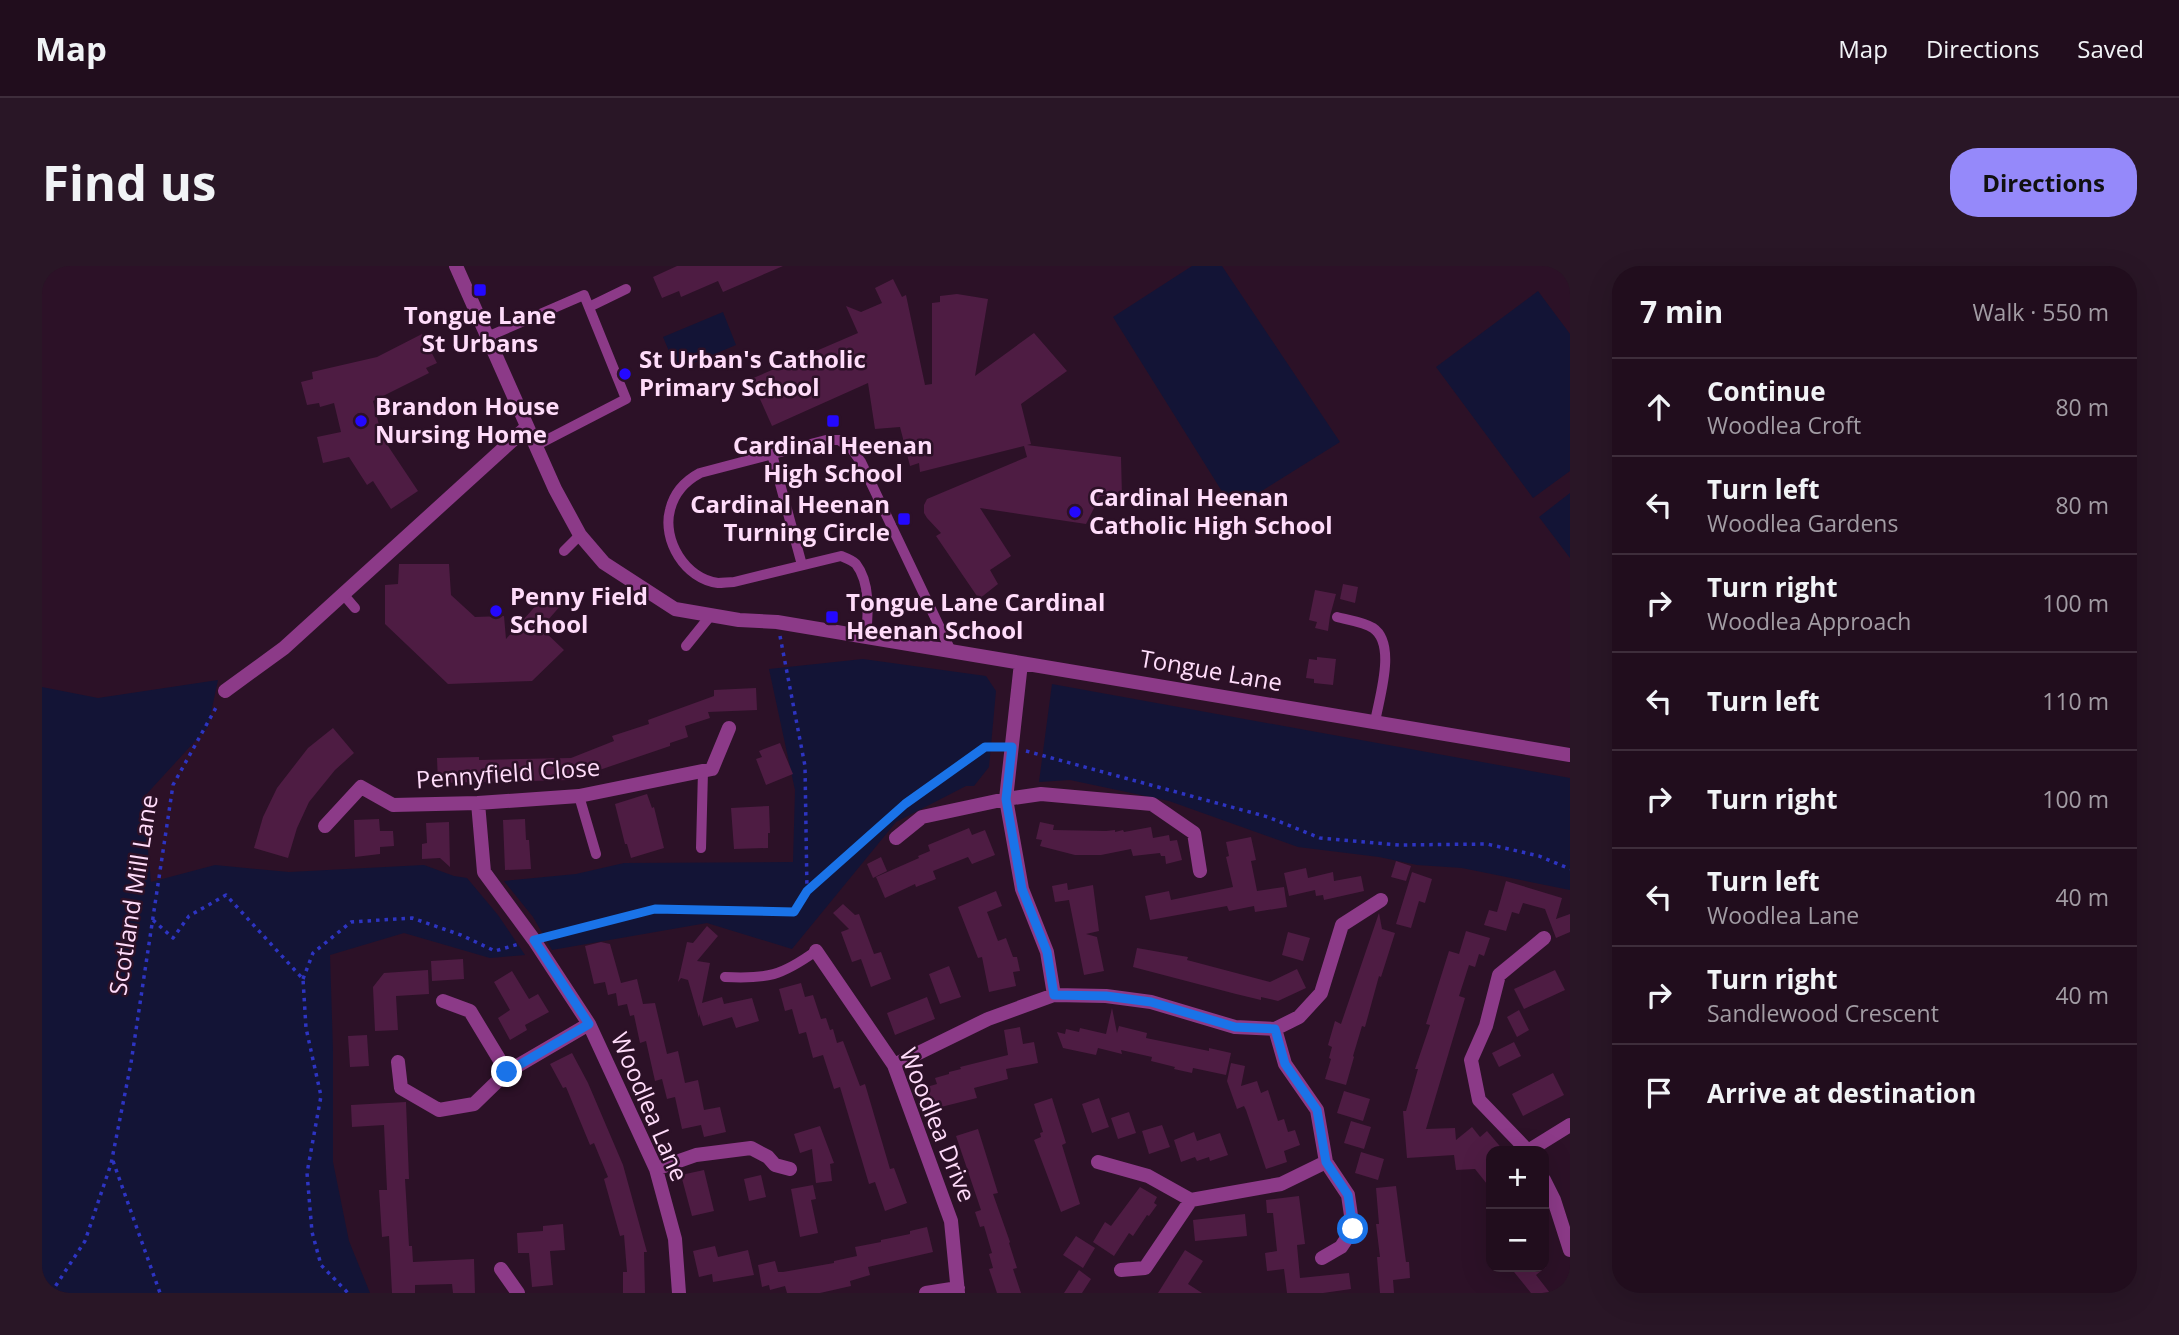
<!DOCTYPE html>
<html lang="en">
<head>
<meta charset="utf-8">
<style>
  :root { --surface:#210d1d; --page:#291626; --text:#f1f3f6; --muted:#a29ca4; --line:#3e2d3b; --accent:#9589fa }
  body { margin:0; font-family:"Open Sans",sans-serif; background:var(--page); color:var(--text) }
  .controls { position:absolute; right:21px; bottom:21px; display:grid; overflow:hidden; border-radius:14px; box-shadow:0 7px 28px #0002 }
  .controls button { width:63px; height:63px; display:grid; place-items:center; padding:0; border:0; border-bottom:2px solid var(--line); background:var(--surface); color:var(--text); font:35px sans-serif }
  .stop { position:absolute; width:21px; height:21px; margin:-16px; border:5px solid #1a73e8; border-radius:50%; background:#fff }
  .stop.end { background:#1a73e8; border-color:#fff; box-shadow:0 2px 7px #0008 }
  .list { margin:0; padding:0; list-style:none }
  h2 { display:flex; justify-content:space-between; align-items:center; height:91px; margin:0; padding:0 28px; font-size:30px }
  h2 small { font-size:23px; font-weight:400; color:var(--muted) }
  .list li { display:grid; grid-template-columns:46px 1fr auto; gap:21px; align-items:center; box-sizing:border-box; height:98px; padding:0 28px; border-top:2px solid var(--line) }
  .list b { display:block; font-size:26px; white-space:nowrap }
  .list p { margin:0; font-size:23px; white-space:nowrap; color:var(--muted) }
  .list em { font-size:23px; font-style:normal; color:var(--muted) }
  .icon { flex:none; width:38px; height:38px; fill:none; stroke:currentColor; stroke-width:2; stroke-linecap:round; stroke-linejoin:round }
  .map { position:relative; flex:none; width:1528px; height:1027px; overflow:hidden; border-radius:28px }
  header { display:flex; align-items:center; gap:42px; box-sizing:border-box; height:98px; padding:0 35px; background:var(--surface); border-bottom:2px solid var(--line) }
  header strong { font-size:33px }
  nav { display:flex; gap:38px; margin-inline-start:auto; font-size:24px }
  .intro { display:flex; align-items:center; justify-content:space-between; box-sizing:border-box; height:168px; padding:0 42px }
  h1 { margin:0; font-size:49px }
  .button { padding:18px 32px; border-radius:28px; background:var(--accent); color:#111; font-size:24px; font-weight:700 }
  main { display:flex; gap:42px; padding:0 42px }
  aside { flex:1; background:var(--surface); border-radius:28px; box-shadow:0 7px 28px #0002 }
  .map>svg:first-child { display:block }
</style>
</head>
<body>
<header>
<strong>Map</strong>
<nav><a>Map</a><a>Directions</a><a>Saved</a></nav>
</header>
<div class="intro"><h1>Find us</h1><a class="button">Directions</a></div>
<main>
<div class="map">
<svg width="1528" height="1027" viewBox="0 0 1528 1027">
  <rect width="100%" height="100%" fill="#2c1127"/>
  <!-- green -->
  <path fill="#131436" d="M1150,0H1180L1298,176L1191,243L1071,51Z
    M1496,25L1528,68V205L1491,232L1394,101Z
    M681,46L694,79L635,104L621,71Z
    M1528,227V292L1497,251Z
    M821,393L944,410L954,425L947,501L932,520H924L854,556L750,683L665,657L510,684L491,651L462,615L534,608L582,597L751,596L753,524L727,403Z
    M176,414L166,461L101,532L109,616L173,599L247,606L382,599L412,610L425,612L456,649L483,689L448,692L362,667L288,689L291,785V896L307,975L328,1027H0V421L56,432Z
    M1010,418L1528,512V624L1420,602L1375,599L1337,591L1256,581L1127,535L1028,514L997,516Z"/>
  <!-- building -->
  <path fill="#4e1c43" d="M635,0H741L681,26L676,15L639,31L637,25L620,32L611,11Z
    M851,13L860,31L864,29L883,119L890,118V37L898,36V30L915,28L946,33L933,110L992,67L1025,105L979,138L989,178L985,179L1079,191L1080,230H1058L1044,258L938,242L969,290L948,304L956,318L937,333L894,270L899,267L885,252L882,247V239L885,233L985,191L982,180L878,206L877,197L868,200L858,161L833,163L826,117L730,160L709,113L816,67L804,40L819,46L840,37L833,22Z
    M380,68L395,97L384,102L387,107L331,135L340,171L376,225L349,243L331,215L325,219L307,191L281,197L275,171L299,166L292,137L278,141L277,137L265,139L259,116L271,113L270,106L335,91Z
    M357,298H407L409,329L433,351L462,350L464,373L507,325L520,338L499,362L522,384L490,415L406,418L343,358V319L356,318Z
    M1301,318L1316,321L1313,337L1298,333Z
    M1273,324L1294,328L1288,350L1286,365L1273,362L1275,356L1267,354Z
    M1275,391L1294,393L1291,419L1272,417V413L1264,412L1267,393L1275,394Z
    M714,422L715,444L666,446L668,452L643,460L646,471L628,477V480L528,514L396,517L395,492L437,491V494L529,492L572,475L570,470L607,458L606,454L672,430V424Z
    M291,462L312,487L293,504L267,536L255,562L246,592L212,582L221,551L235,522L266,482Z
    M738,477L751,508L724,519L714,493L720,491L717,485Z
    M605,528L610,542L612,541L622,582L589,592L585,578H583L573,538Z
    M727,540L728,567H726V582L692,583L689,542Z
    M337,553L338,565H351L352,580L338,581V588L313,591L312,554Z
    M483,553L484,574H487L489,603L463,604L461,554Z
    M407,556L408,601L398,592L380,593V578L385,577L384,557Z
    M998,556L1012,559L1011,564L1064,565L1073,564V566L1081,564L1082,566L1109,561L1111,572L1127,569L1128,575L1135,574L1140,594L1124,598L1123,590H1119L1118,587L1091,590L1089,583L1059,589H1033L998,580L1000,574L994,573Z
    M927,562L930,569L943,564L953,589L930,598L926,591L891,605L894,613L874,621L873,618L843,632L834,611L877,592L876,590L888,585L886,579Z
    M1209,571L1214,594L1209,595L1215,625L1242,621L1245,641L1213,646L1212,640L1187,645L1185,640L1108,654L1103,630L1127,625L1129,634L1191,621L1184,591L1187,590L1184,576Z
    M839,591L845,605L831,612L825,598Z
    M1354,595L1369,600L1364,615L1349,611Z
    M1264,602L1266,612L1291,606L1292,615L1319,610L1322,625L1282,634L1281,629L1274,630L1273,624L1247,630L1242,607Z
    M1370,606L1390,613L1383,637L1377,635L1369,662L1354,658Z
    M1464,615L1520,632L1514,653L1528,648V666L1514,672L1503,643L1481,637L1477,648L1470,646L1464,665L1442,659L1447,644L1455,646Z
    M1025,617L1026,624L1051,619L1057,665L1044,668L1055,671L1062,705L1042,709L1027,634L1013,636L1010,620Z
    M954,625L960,640L945,646L956,675L964,672L971,691H975L978,705L971,706L974,720L947,726L940,691L936,692L916,641Z
    M801,638L813,649L817,648L832,688L839,686L849,713L829,721L819,693L810,696L799,666L807,663L791,647Z
    M1337,647L1340,663L1353,667L1339,711L1337,710L1323,761L1320,760L1311,790L1312,791L1304,819L1283,813L1289,793L1287,792L1290,781L1286,779L1293,755L1299,758Z
    M665,660L676,670L655,695L668,697L660,737L680,731L682,738L710,732L717,755L694,762L690,751L661,760L657,748V752L646,714L639,712L636,716L645,676L651,677Z
    M1424,665L1448,672L1442,690L1437,688L1433,701L1427,699L1417,730L1423,732L1384,863L1413,862L1414,874L1430,861L1438,871L1445,865L1462,885H1449V923L1433,903L1414,904L1412,889L1365,892L1361,845H1364L1376,803H1373L1388,759L1384,758L1407,685L1417,688Z
    M1246,666L1268,672L1261,695L1240,689Z
    M559,676L568,678L579,717L595,713L601,738L613,737L625,788L636,785L643,817L656,814L662,844L678,841L684,866L662,871L659,859L640,863L633,831L625,833L620,813L613,815L604,775L598,777L592,749L588,750L585,738L576,740L574,727L566,729L563,716L552,718L543,680Z
    M1095,682L1146,691L1145,694L1228,716L1255,703L1264,722L1236,735L1219,731V734L1194,728L1091,701Z
    M421,693L422,713L390,715L389,695Z
    M907,700L919,731L898,738L887,708Z
    M386,704L387,728L354,730L356,764L333,765L331,721L342,707Z
    M1513,704L1523,724L1482,743L1472,723Z
    M470,705L487,733L496,728L507,746L483,759L485,764L468,774L456,752L468,744L452,716Z
    M759,717L763,731L771,729L779,753L784,752L788,764L791,763L795,777L801,775L818,820L823,818L848,903L852,902L865,937L843,945L833,916L827,918L798,821L792,823L781,789L771,792L764,766L757,768L750,743L743,745L737,723Z
    M885,731L893,753L853,769L845,747Z
    M1070,742L1075,767L1077,760L1105,767L1104,772L1167,785V782L1189,787L1184,809L1151,802L1150,807L1132,803L1133,801L1109,795L1110,791L1079,784L1080,788L1056,782L1054,789L1021,782L1015,766L1023,768L1024,763L1037,766L1038,762L1064,768Z
    M1477,744L1487,764L1475,771L1465,751Z
    M978,761L981,778L992,776L996,797L964,803L966,813L932,822L935,832L887,844L881,822L895,818L893,812L907,808V806L919,803L918,801L966,789L962,764Z
    M325,769L327,800L308,801L306,770Z
    M1472,776L1479,790L1457,801L1450,787Z
    M530,787L546,817L581,899L605,986H602L603,1027H581V1006H585L582,969L578,970L562,913L566,911L552,877L548,879L524,821L521,822L508,798Z
    M1189,797L1203,800L1199,820L1215,815L1219,827L1226,824L1236,855L1242,853L1246,866L1253,864L1258,879L1242,885L1245,896L1224,903L1204,844L1202,840L1195,843L1185,815Z
    M1511,807L1522,829L1481,850L1470,828Z
    M1302,825L1328,833L1321,855L1295,847Z
    M1010,832L1024,877L1020,879L1038,938L1019,946L992,874L999,871L998,867L1001,866L992,838Z
    M1057,832L1067,861L1050,867L1040,838Z
    M364,836L367,913H363L367,980H370L371,996L432,993L433,1027H411L410,1018L373,1019V1027H350L347,970L340,971L337,924H345L342,859L310,861L309,839Z
    M1087,846L1094,867L1076,873L1069,852Z
    M1309,855L1329,861L1322,883L1302,877Z
    M1120,859L1128,881L1107,888L1100,865Z
    M778,860L792,897L788,898L790,915L774,917L770,883L758,887L752,868Z
    M936,863L956,927L951,928L968,976L967,977L975,1002L971,1003L979,1027H955L947,1003L951,1002L947,988L950,987L942,960L938,961L933,946L939,944L914,870Z
    M1152,866L1155,875L1178,867L1186,889L1168,895L1167,891L1155,895L1153,891L1139,896L1132,874Z
    M1319,886L1342,893L1336,914L1313,907Z
    M662,904L672,945L650,950L639,909Z
    M719,909L724,931L707,935L702,913Z
    M771,919L774,933L769,934L776,967L758,971L749,923Z
    M1354,920L1364,996H1367L1368,1012L1351,1014L1352,1027H1338L1335,991H1338L1334,958H1337L1334,922Z
    M1098,921L1115,931L1112,937L1115,939L1107,950L1105,949L1091,970L1087,967L1072,990L1051,976L1063,956L1069,960Z
    M1257,930L1263,978L1255,979L1258,1012L1307,1007L1309,1023L1281,1027H1245L1242,1003L1225,1005L1223,987L1235,985L1231,947H1225L1224,934Z
    M1203,948L1205,970L1153,975L1151,954Z
    M521,958L523,984L508,985L511,1019L490,1021L487,987H476L475,967L501,965V960Z
    M885,961L891,986L826,1001L828,1009L808,1015L809,1020L778,1027H745L743,1020L728,1024L727,1019L720,1021L716,999L733,995L736,1006H741L792,997V995L815,990L813,981L839,976V974L868,968V965Z
    M1034,970L1053,982L1041,1002L1021,989Z
    M673,980L676,991L706,984L712,1009L671,1016L670,1008L657,1011L651,985Z
    M1143,984L1161,995L1146,1018L1160,1027H1116Z
    M1468,1001H1504L1494,1009L1508,1027H1489Z
    M1037,1004L1049,1013L1040,1027H1022Z"/>
  <g fill="none" stroke-linecap="round" stroke-linejoin="round">
    <!-- path -->
    <path stroke="#2d34c2" stroke-width="3.5" stroke-dasharray="3.5 5" stroke-linecap="butt" d="M738,370L763,500L765,625
      M984,485L1226,551L1278,572L1357,579L1445,578L1497,590L1528,603
      M111,654L131,672L147,650L184,629L261,713L264,762L279,830L265,907L270,966L279,999L306,1027
      M508,670L613,643L752,646L765,625L863,538L943,481H956
      M261,713L271,687L309,656L370,652L419,669L453,685L477,678
      M71,895L118,1027
      M9,1027L43,975L69,898L89,797L131,519L176,438"/>
    <!-- service -->
    <path stroke="#8c3a88" stroke-width="10" d="M547,41L584,23
      M445,71L542,29L584,133L493,180
      M730,188L760,299
      M522,285L538,269
      M301,328L313,342
      M1295,351C1306,354 1322,356 1331,362C1355,378 1337,432 1333,456
      M824,371C826,349 829,317 814,298C810,294 804,292 799,290L692,316C687,316 681,317 676,317C643,313 620,274 628,244C632,227 643,215 658,207L784,174H797L809,182L819,196L909,385
      M644,380L669,349
      M537,530L554,588
      M659,582L661,505
      M683,711C726,713 739,710 774,685"/>
    <!-- minor -->
    <path stroke="#8c3a88" stroke-width="14" d="M414,0L513,223L538,269L562,297L633,343L697,354L735,356L1528,489
      M979,397L964,533L980,623L1005,686L1012,729
      M183,425L242,382L485,161
      M436,537L442,606L492,674L547,758L614,903L633,973L637,1027
      M283,560L319,521L351,539L436,537L537,530L670,503L687,462
      M854,572L880,551L964,533L999,528L1110,538L1152,567L1158,605
      M774,685L852,799L909,955L916,1027
      M401,735L428,745L465,806
      M1233,763L1243,798L1275,844L1284,896L1306,929L1311,963L1299,981L1280,992
      M356,796L359,822L397,844L432,838L465,806L547,758
      M852,799L946,753L1012,729L1064,730L1109,736L1193,761L1233,763L1257,751L1279,727L1300,659L1339,634
      M1486,885L1437,834L1429,794L1444,760L1457,709L1502,672
      M1486,885L1528,859
      M1056,896L1106,910L1149,934
      M614,903L654,889L709,882L726,891L733,899L748,903
      M1502,914L1512,934L1528,984
      M459,1003L476,1027
      M1079,1004L1103,1002L1149,934L1239,918L1284,896
      M884,1027L916,1022"/>
  </g>
  <g fill="none" stroke-linecap="round" stroke-linejoin="round">
    <!-- route -->
    <path stroke="#1a73e8" stroke-width="9" d="M465,806L547,758L492,674L613,643L752,646L765,625L863,538L943,481H970L964,533L980,623L1005,686L1012,729L1064,730L1109,736L1193,761L1233,763L1243,798L1275,844L1284,896L1306,929L1311,963"/>
  </g>
  <!-- markers -->
  <g fill="#2408ff" stroke="#2c1127" stroke-width="2.5">
    <rect x="431" y="17" width="14" height="14" rx="3.5"/>
    <circle cx="583" cy="108" r="7"/>
    <circle cx="319" cy="155" r="7"/>
    <rect x="784" y="148" width="14" height="14" rx="3.5"/>
    <circle cx="1033" cy="246" r="7"/>
    <rect x="855" y="246" width="14" height="14" rx="3.5"/>
    <circle cx="454" cy="345" r="7"/>
    <rect x="783" y="344" width="14" height="14" rx="3.5"/>
  </g>
  <g text-anchor="middle" stroke-width="5" stroke-linejoin="round" paint-order="stroke">
    <!-- poi labels -->
    <g font-size="24" font-weight="bold" fill="#ffdcfa" stroke="#2c1127" text-anchor="start">
      <text x="438" y="58" text-anchor="middle">Tongue Lane<tspan x="438" dy="28">St Urbans</tspan></text>
      <text x="597" y="102">St Urban's Catholic<tspan x="597" dy="28">Primary School</tspan></text>
      <text x="333" y="149">Brandon House<tspan x="333" dy="28">Nursing Home</tspan></text>
      <text x="791" y="188" text-anchor="middle">Cardinal Heenan<tspan x="791" dy="28">High School</tspan></text>
      <text x="1047" y="240">Cardinal Heenan<tspan x="1047" dy="28">Catholic High School</tspan></text>
      <text x="848" y="247" text-anchor="end">Cardinal Heenan<tspan x="848" dy="28">Turning Circle</tspan></text>
      <text x="468" y="339">Penny Field<tspan x="468" dy="28">School</tspan></text>
      <text x="804" y="345">Tongue Lane Cardinal<tspan x="804" dy="28">Heenan School</tspan></text>
    </g>
    <!-- street labels -->
    <g font-size="24" fill="#ffdcfa" stroke="#2c1127">
      <text transform="translate(1169 405) rotate(10)" y="8">Tongue Lane</text>
      <text transform="translate(466 508) rotate(-4)" y="8">Pennyfield Close</text>
      <text transform="translate(92 629) rotate(-81)" y="8">Scotland Mill Lane</text>
      <text transform="translate(607 841) rotate(67)" y="8">Woodlea Lane</text>
      <text transform="translate(895 859) rotate(68)" y="8">Woodlea Drive</text>
    </g>
  </g>
</svg>
<div class="controls">
<button>+</button>
<button>−</button>
</div>
<div class="stop" style="left:1311px;top:963px"></div>
<div class="stop end" style="left:465px;top:806px"></div>
</div>
<aside>
<h2>7 min<small>Walk · 550 m</small></h2>
<ul class="list">
<li><svg class="icon" aria-label="ahead" viewBox="0 0 24 24"><path d="M12 20V5M6 11l6-6 6 6"/></svg><div><b>Continue</b><p>Woodlea Croft</p></div><em>80 m</em></li>
<li><svg class="icon" aria-label="left" viewBox="0 0 24 24"><path d="M17 20v-9H6M10 6l-5 5 5 5"/></svg><div><b>Turn left</b><p>Woodlea Gardens</p></div><em>80 m</em></li>
<li><svg class="icon" aria-label="right" viewBox="0 0 24 24"><path d="M7 20v-9h11M14 6l5 5-5 5"/></svg><div><b>Turn right</b><p>Woodlea Approach</p></div><em>100 m</em></li>
<li><svg class="icon" aria-label="left" viewBox="0 0 24 24"><path d="M17 20v-9H6M10 6l-5 5 5 5"/></svg><div><b>Turn left</b></div><em>110 m</em></li>
<li><svg class="icon" aria-label="right" viewBox="0 0 24 24"><path d="M7 20v-9h11M14 6l5 5-5 5"/></svg><div><b>Turn right</b></div><em>100 m</em></li>
<li><svg class="icon" aria-label="left" viewBox="0 0 24 24"><path d="M17 20v-9H6M10 6l-5 5 5 5"/></svg><div><b>Turn left</b><p>Woodlea Lane</p></div><em>40 m</em></li>
<li><svg class="icon" aria-label="right" viewBox="0 0 24 24"><path d="M7 20v-9h11M14 6l5 5-5 5"/></svg><div><b>Turn right</b><p>Sandlewood Crescent</p></div><em>40 m</em></li>
<li><svg class="icon" aria-label="arrive" viewBox="0 0 24 24"><path d="M6 21V4h12l-3 4 3 4H6"/></svg><div><b>Arrive at destination</b></div></li>
</ul>
</aside>
</main>
</body>
</html>
